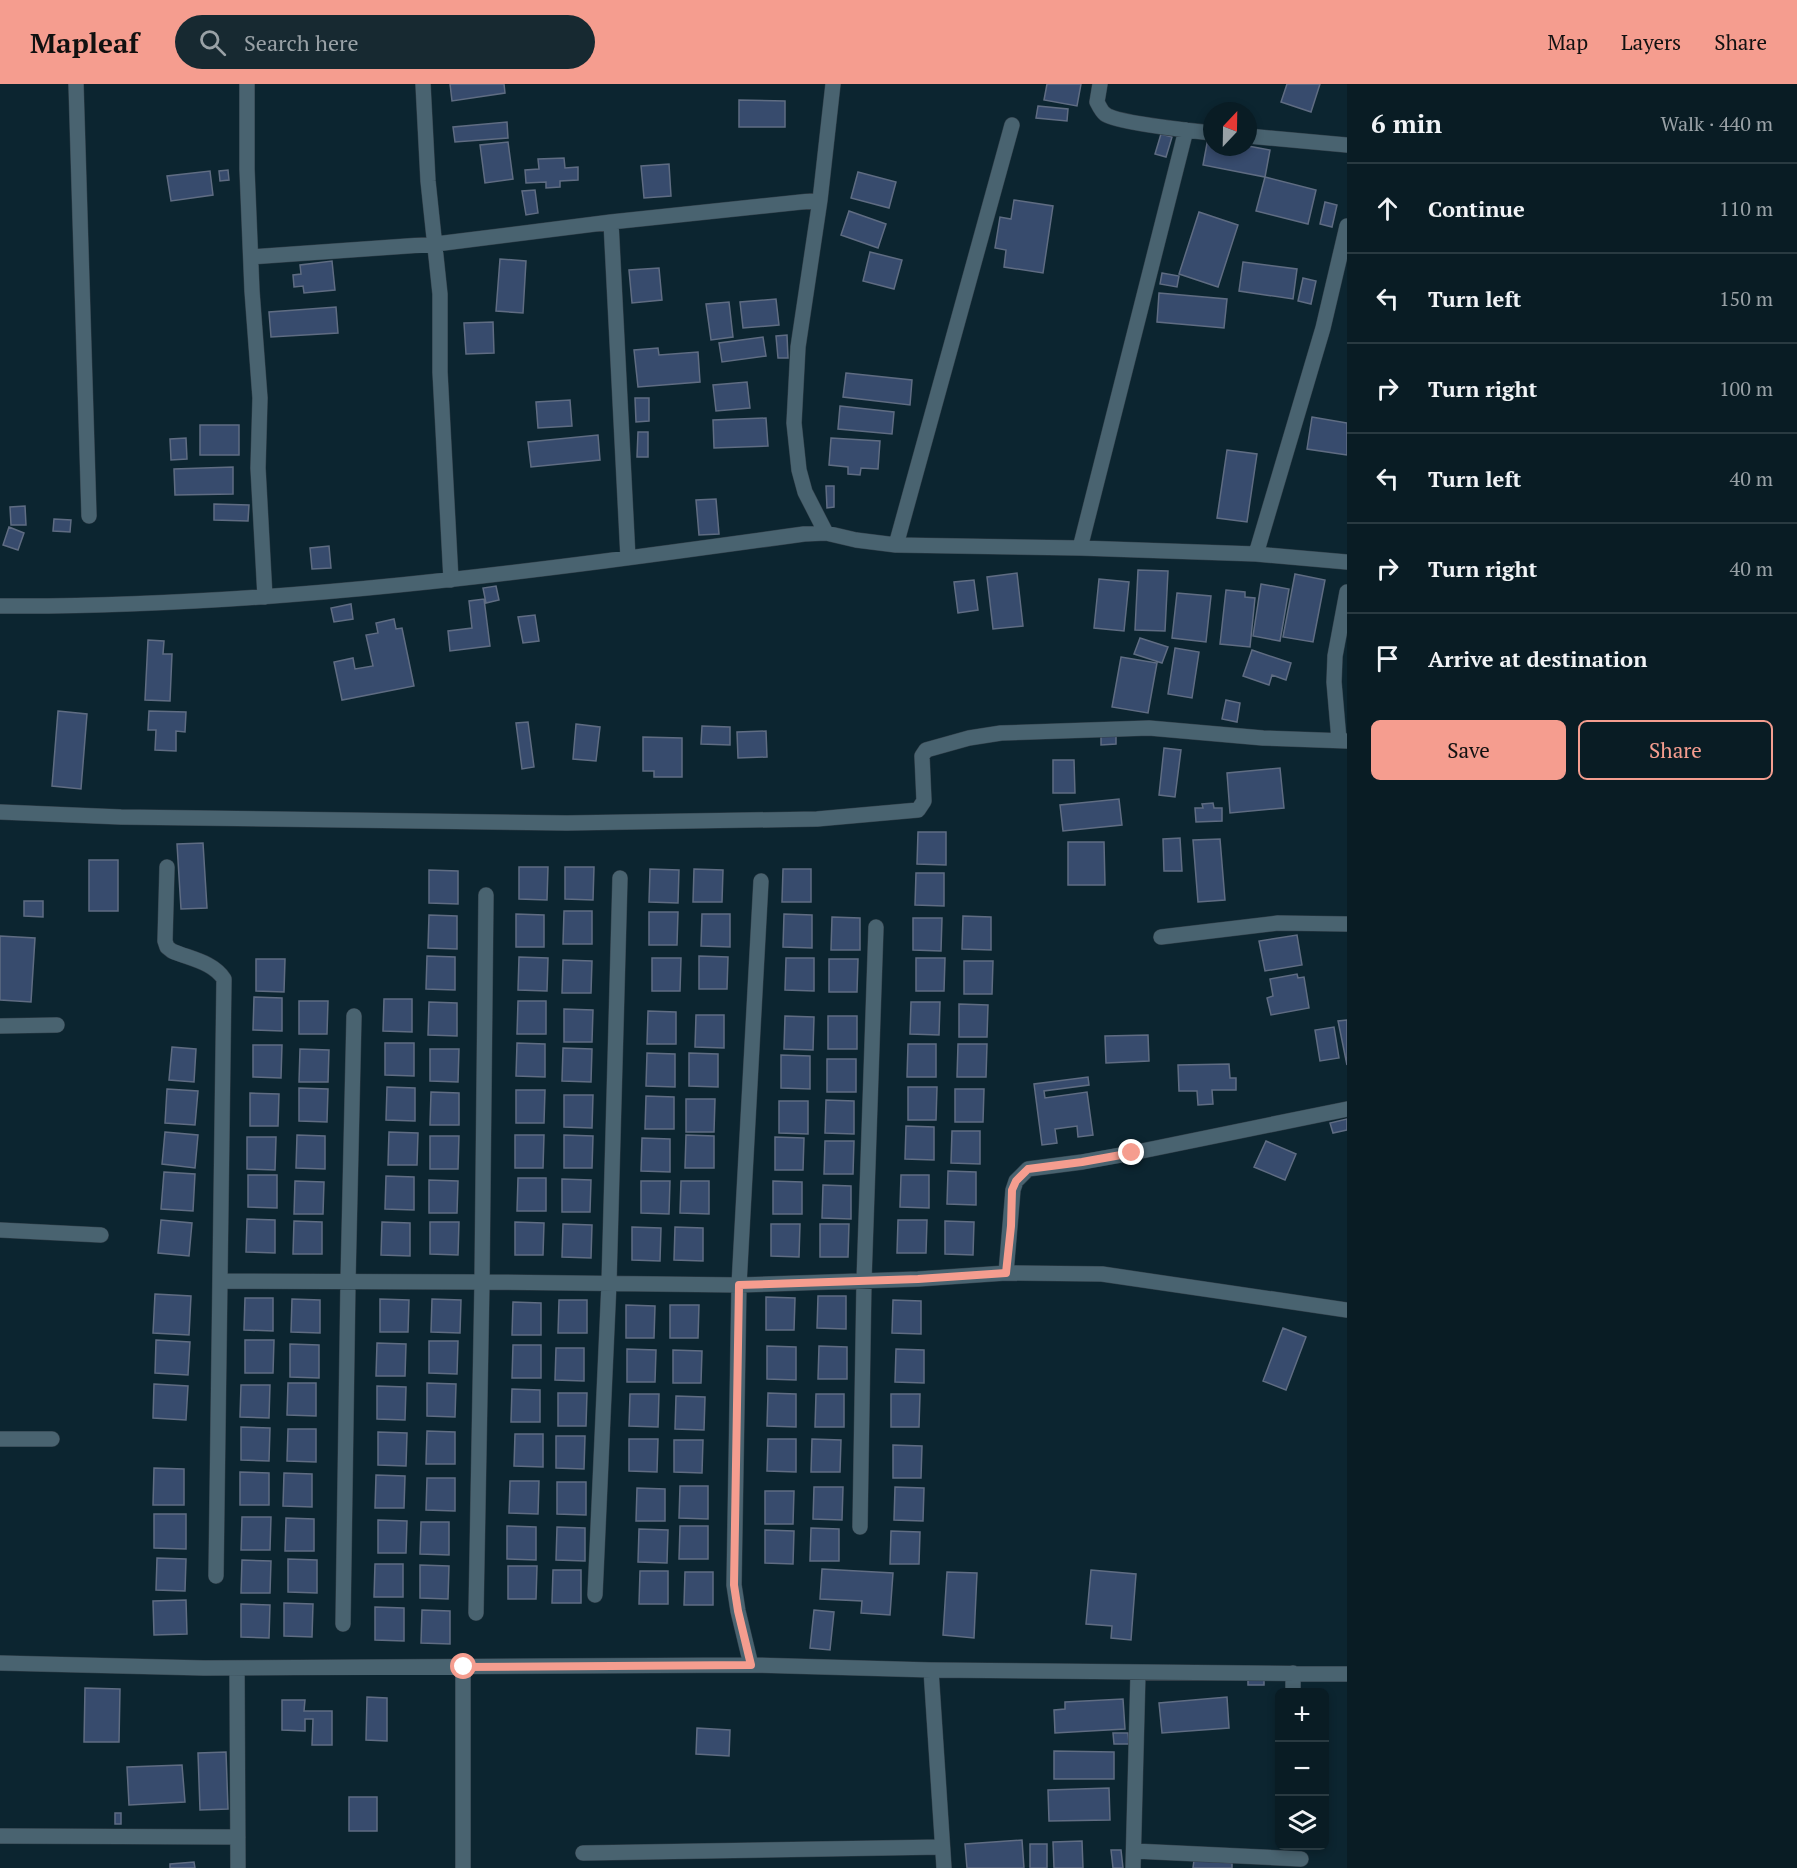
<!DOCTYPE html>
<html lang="en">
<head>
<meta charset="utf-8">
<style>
  :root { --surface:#091c24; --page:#172931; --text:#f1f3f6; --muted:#99a1a6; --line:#293a41; --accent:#f59d8f }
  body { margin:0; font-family:"PT Serif",serif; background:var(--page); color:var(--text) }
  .controls { position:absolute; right:18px; bottom:18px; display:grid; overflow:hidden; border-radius:9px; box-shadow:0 3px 9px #0003 }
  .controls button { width:54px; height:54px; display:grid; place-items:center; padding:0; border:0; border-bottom:2px solid var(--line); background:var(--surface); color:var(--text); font:30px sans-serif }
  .compass { position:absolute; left:1203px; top:18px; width:54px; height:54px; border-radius:50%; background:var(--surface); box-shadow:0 3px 9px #0003; rotate:22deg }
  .stop { position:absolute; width:18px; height:18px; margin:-14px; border:4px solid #f59d8f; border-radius:50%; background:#fff }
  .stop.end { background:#f59d8f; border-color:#fff; box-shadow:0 2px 6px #0008 }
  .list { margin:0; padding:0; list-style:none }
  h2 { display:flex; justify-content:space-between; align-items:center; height:78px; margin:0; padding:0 24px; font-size:26px }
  h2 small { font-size:20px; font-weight:400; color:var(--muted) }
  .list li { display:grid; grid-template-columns:39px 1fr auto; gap:18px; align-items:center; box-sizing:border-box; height:90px; padding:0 24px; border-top:2px solid var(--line) }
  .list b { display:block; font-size:22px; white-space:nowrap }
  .list em { font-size:20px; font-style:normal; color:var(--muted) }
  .actions { display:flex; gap:12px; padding:18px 24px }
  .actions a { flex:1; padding:14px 0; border:2px solid var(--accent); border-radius:9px; text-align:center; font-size:21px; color:var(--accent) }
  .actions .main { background:var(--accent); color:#111 }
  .icon { flex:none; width:33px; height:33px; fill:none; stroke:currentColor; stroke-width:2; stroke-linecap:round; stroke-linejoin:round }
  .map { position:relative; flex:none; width:1347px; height:1784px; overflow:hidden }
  header { display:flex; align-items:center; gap:36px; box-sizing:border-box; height:84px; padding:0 30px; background:var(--accent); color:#111 }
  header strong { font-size:28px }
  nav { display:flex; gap:33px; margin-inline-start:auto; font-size:21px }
  .search { width:420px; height:54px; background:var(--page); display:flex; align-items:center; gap:15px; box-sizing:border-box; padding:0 21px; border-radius:33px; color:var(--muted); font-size:22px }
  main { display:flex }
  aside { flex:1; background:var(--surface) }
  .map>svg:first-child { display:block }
</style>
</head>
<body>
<header>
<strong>Mapleaf</strong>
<div class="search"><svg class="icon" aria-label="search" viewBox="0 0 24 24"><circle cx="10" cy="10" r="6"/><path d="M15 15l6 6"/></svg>Search here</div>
<nav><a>Map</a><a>Layers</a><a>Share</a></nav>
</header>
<main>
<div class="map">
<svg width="1347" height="1784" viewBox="0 0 1347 1784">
  <rect width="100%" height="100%" fill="#0c2530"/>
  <!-- building -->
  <path fill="#374b6d" stroke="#5f6c82" stroke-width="1.5" d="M450,0H504L505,9L452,17Z
    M1047,0H1081L1077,22L1044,16Z
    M1287,0H1320L1311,28L1281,18Z
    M739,16L785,17V43H739Z
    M1038,22L1068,25L1067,37L1036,34Z
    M507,38L508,54L455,58L453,43Z
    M1161,50L1172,53L1166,73L1155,70Z
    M1208,54L1212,55V63H1248V62L1270,66L1265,93L1203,81Z
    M508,58L513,95L485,99L480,61Z
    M564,74L565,84L578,83V96L560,97V103L546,104V98L526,99L525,86L539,85L538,75Z
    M669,80L671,112L644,114L641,82Z
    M228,86L229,96L220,97L219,87Z
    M210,87L213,111L171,117L167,92Z
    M858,88L896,98L889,124L851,114Z
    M1265,93L1316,106L1308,140L1256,127Z
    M535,106L538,129L526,131L522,107Z
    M1014,116L1053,122L1043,189L1004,183L1006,166L995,164L1000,133L1011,135Z
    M1325,118L1337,121L1332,143L1320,140Z
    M849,127L886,140L878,164L841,151Z
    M1199,128L1238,141L1218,203L1179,190Z
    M870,168L902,176L894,205L863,197Z
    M500,175L526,177L523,229L496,227Z
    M332,177L335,206L304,209L303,202L294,203L293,191L301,190L300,181Z
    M1243,178L1297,185L1293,215L1239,207Z
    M659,184L662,216L632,219L629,186Z
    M1162,189L1179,192L1177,203L1160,200Z
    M1303,194L1316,197L1311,220L1298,217Z
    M1159,209L1227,215L1224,244L1157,238Z
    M776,215L779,241L743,244L740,218Z
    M729,218L733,253L711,256L706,220Z
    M336,223L338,249L271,253L269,228Z
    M493,238L494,269L466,270L464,239Z
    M787,251L788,274H778L776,252Z
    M763,253L766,272L722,278L719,259Z
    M658,264L659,271L698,268L700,298L638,303L634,266Z
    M846,289L912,296L910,321L843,313Z
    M747,298L750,324L716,327L713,301Z
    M635,314H649V337L636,338Z
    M570,316L572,342L538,344L536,318Z
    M840,322L894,328L892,350L838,345Z
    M1312,333L1347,339V371L1307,365Z
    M766,334L768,362L714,364L713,336Z
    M200,341H239V371H200Z
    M638,348H648V373H637Z
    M598,351L600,376L531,383L528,358Z
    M186,354L187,375L171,376L170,355Z
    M831,354L880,357L878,385L861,384L860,391L848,390V383L829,381Z
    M1227,366L1257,370L1247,438L1217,434Z
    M233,383V410L175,411L174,385Z
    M826,402H834V423L827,424Z
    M716,415L719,450L699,451L696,416Z
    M214,420L249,421L248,437L214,436Z
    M25,422L26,441H11L10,423Z
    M54,435L71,436L70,448L53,447Z
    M9,443L24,449L18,466L3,461Z
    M329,462L331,484L312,485L310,464Z
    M1138,486L1168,487L1165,547L1135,546Z
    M1017,489L1023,542L993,545L987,493Z
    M1295,490L1325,496L1313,558L1283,553Z
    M1099,495L1129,498L1124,547L1094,544Z
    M974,496L978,526L958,529L954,498Z
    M1261,500L1289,505L1280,557L1253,552Z
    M496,502L499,516L486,519L483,504Z
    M1226,506L1245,508V513L1255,514L1250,563L1220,560Z
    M1177,509L1211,512L1206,558L1172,554Z
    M484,515L490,562L450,567L448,547L472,544L469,517Z
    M351,520L353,535L334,538L331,524Z
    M535,531L539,557L523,559L518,533Z
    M394,535L396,545L402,544L414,602L342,616L334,578L353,574L355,585L373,582L366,551L378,549L376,539Z
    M1140,554L1168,563L1162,579L1134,570Z
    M148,556L164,557L163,570H172L170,617L145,616Z
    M1175,564L1199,568L1192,614L1168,610Z
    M1252,566L1291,579L1286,596L1272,591L1269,601L1243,592Z
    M1121,573L1157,579L1148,629L1112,623Z
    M1226,616L1240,619L1237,638L1222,635Z
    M58,627L87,630L81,705L52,702Z
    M149,627L186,628L185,648L176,647V667L155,666L156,646H148Z
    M528,638L534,683L522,685L516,639Z
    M576,640L600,643L596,677L573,675Z
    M702,642L730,643V661L701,660Z
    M766,647L767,673L738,674L737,648Z
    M1116,651V660L1101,661V652Z
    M643,653L682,654V693H654V687H643Z
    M1164,664L1181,666L1175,713L1159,711Z
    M1053,676H1074L1075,709H1053Z
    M1280,684L1284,724L1230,729L1227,689Z
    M1119,715L1122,741L1063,747L1060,721Z
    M1213,719L1214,724H1222V737L1196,738L1195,724H1203L1202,720Z
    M918,748H946V781L917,780Z
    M1180,754L1182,787H1164L1163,755Z
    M1220,755L1225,816L1198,818L1193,756Z
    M1068,758H1104L1105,801H1068Z
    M203,759L207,824L181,825L177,760Z
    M89,776H118V827H89Z
    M519,783H548L547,816L519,815Z
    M565,783H594L593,816L565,815Z
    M650,785L679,786L678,819L649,818Z
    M694,785L723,786L722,818H693Z
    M783,785H811V818H782Z
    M429,786L458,787V820L429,819Z
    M916,789H944V822L915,821Z
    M24,817H43V833L24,832Z
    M564,827H592V860H563Z
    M649,828H678L677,861H649Z
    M516,830L544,831V863H516Z
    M702,830H730V863L701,862Z
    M784,830L812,831V864L783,863Z
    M429,831L457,832V865L428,864Z
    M963,832L991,833V866L962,865Z
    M832,833L860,834V866H831Z
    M913,834H942L941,867L913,866Z
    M1297,851L1302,881L1265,887L1259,857Z
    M0,852L35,854L31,918L0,916Z
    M427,872L455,873V906L426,905Z
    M699,872L728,873L727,905H699Z
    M519,873L548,874L547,907L518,906Z
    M652,874H681L680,907H652Z
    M786,874H814V907L785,906Z
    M916,874H945L944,907H916Z
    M256,875H285L284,908L256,907Z
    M829,875H858L857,908H829Z
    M563,876L592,877L591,909H562Z
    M964,877H993L992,910H964Z
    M1297,890L1298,894L1304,893L1309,924L1271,931L1267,914L1273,912L1270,895Z
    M254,913L282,914V947L253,946Z
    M384,915H412V948L383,947Z
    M299,917H328L327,950H299Z
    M518,917H546V950H517Z
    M429,918L457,919V952L428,951Z
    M911,918H940L939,951L910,950Z
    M959,920L988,921L987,953H959Z
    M564,925L593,926L592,958H564Z
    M648,927L676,928V960H647Z
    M696,931H724V964L695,963Z
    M785,932L814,933L813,966L784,965Z
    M828,932H857V965H828Z
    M1347,936V981L1338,937Z
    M1334,943L1339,974L1320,977L1315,946Z
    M1148,951L1149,977L1106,979L1105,952Z
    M385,959H414V992L385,991Z
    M517,959L545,960V993L516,992Z
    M908,960H936V993H907Z
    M958,960H987L986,993H957Z
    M253,961H282L281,994L253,993Z
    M172,963L196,965L194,998L169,996Z
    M563,964L592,965L591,998L562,997Z
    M300,965L329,966L328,998H299Z
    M430,965H459L458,998L430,997Z
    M647,969L675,970V1003L646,1002Z
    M689,969L718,970V1003L689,1002Z
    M781,971L810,972V1005L781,1004Z
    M827,975H856V1008H827Z
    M1229,980L1230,994H1236V1006H1212L1213,1020L1198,1021L1197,1007H1179L1178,981Z
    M1088,993L1089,1001L1044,1007L1045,1014L1087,1008L1093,1051L1078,1053L1077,1042L1055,1045L1057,1059L1042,1061L1034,1000Z
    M387,1003L415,1004V1037L386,1036Z
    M908,1003H937L936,1036H908Z
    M299,1004L328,1005L327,1038L299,1037Z
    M167,1005L198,1007L195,1041L165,1039Z
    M955,1005H984L983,1038H955Z
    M516,1006H545L544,1039H516Z
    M431,1008L459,1009V1041H430Z
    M250,1009L279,1010L278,1042H250Z
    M564,1011H593L592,1044L564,1043Z
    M646,1012L674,1013V1045H645Z
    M686,1015H715L714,1048H686Z
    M826,1016L854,1017V1050L825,1049Z
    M779,1017H808V1050L779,1049Z
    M1347,1035V1046L1333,1049L1330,1039Z
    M906,1042L934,1043V1076L905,1075Z
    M952,1047H980V1080L951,1079Z
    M165,1048L198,1051L195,1084L162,1080Z
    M389,1048L418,1049L417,1081H388Z
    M297,1051L325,1052V1085L296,1084Z
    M515,1051H544L543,1084H515Z
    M564,1051L593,1052L592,1084H564Z
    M686,1051L714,1052V1084H685Z
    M430,1052H459L458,1085H430Z
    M247,1053H276L275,1086L247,1085Z
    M775,1053L804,1054L803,1086H775Z
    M642,1054L670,1055V1088L641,1087Z
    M825,1057H854L853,1090H824Z
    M1266,1057L1296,1070L1285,1096L1254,1083Z
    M948,1087L976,1088V1121L947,1120Z
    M164,1088L195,1090L193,1127L161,1125Z
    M248,1091H277V1124L248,1123Z
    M901,1091H929V1124L900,1123Z
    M386,1092L414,1093V1126L385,1125Z
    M518,1094H546V1127H517Z
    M562,1095L591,1096L590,1128H562Z
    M429,1096L458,1097L457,1129H429Z
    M295,1097L324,1098L323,1130H294Z
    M641,1097H670L669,1130L641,1129Z
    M681,1097H709V1130L680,1129Z
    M773,1097L802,1098V1130H773Z
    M823,1101L851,1102V1135L822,1134Z
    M247,1135L275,1136V1169L246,1168Z
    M161,1136L192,1139L189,1172L158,1169Z
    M898,1136H927L926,1169H897Z
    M294,1137L322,1138V1170H293Z
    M945,1137L974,1138L973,1171L945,1170Z
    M382,1138L410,1139V1172L381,1171Z
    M430,1138H459L458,1171L430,1170Z
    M515,1138L544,1139L543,1171H515Z
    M563,1140L592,1141L591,1174L562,1173Z
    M771,1140H800L799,1173L771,1172Z
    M820,1140H849L848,1173H820Z
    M632,1143L661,1144L660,1177L632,1176Z
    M675,1143L703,1144V1177L674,1176Z
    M155,1210L191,1212L189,1251L153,1249Z
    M818,1212H846V1245L817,1244Z
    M766,1213L795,1214L794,1246H766Z
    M245,1214H273V1247L244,1246Z
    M292,1215L320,1216V1249L291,1248Z
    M380,1215L409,1216L408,1248H380Z
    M432,1215L461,1216L460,1249L431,1248Z
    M559,1216H587V1249H558Z
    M893,1216L921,1217V1250L892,1249Z
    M513,1218L541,1219V1251H512Z
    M626,1221L655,1222L654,1254H626Z
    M670,1221H699L698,1254H670Z
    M1283,1244L1306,1253L1286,1306L1263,1297Z
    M156,1256L190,1258L188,1291L155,1289Z
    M245,1256H274L273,1289H245Z
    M429,1257H458L457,1290L429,1289Z
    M377,1259L406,1260L405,1292H376Z
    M290,1260L319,1261V1294L290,1293Z
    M513,1261H541V1294H512Z
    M767,1262L796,1263V1296L767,1295Z
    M819,1262L847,1263V1295H818Z
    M556,1264H584V1297L555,1296Z
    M627,1265L656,1266L655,1298H627Z
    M896,1265L924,1266V1299L895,1298Z
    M673,1266L702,1267L701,1299H673Z
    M288,1299H316V1332L287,1331Z
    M427,1299L456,1300L455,1333L427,1332Z
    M154,1300L188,1302L186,1336L153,1334Z
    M241,1301H270L269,1334L240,1333Z
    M377,1302L406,1303L405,1336L377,1335Z
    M512,1305L540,1306V1338H511Z
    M558,1309H587L586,1342H558Z
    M768,1309L796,1310V1343L767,1342Z
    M630,1310H659L658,1343L629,1342Z
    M816,1310H844V1343H815Z
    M891,1310H920L919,1343H891Z
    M676,1312L705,1313L704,1346L675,1345Z
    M241,1343L270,1344L269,1377L241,1376Z
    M288,1345H316V1378L287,1377Z
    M427,1347L455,1348V1380H426Z
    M378,1348L407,1349L406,1382L378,1381Z
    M515,1350H543V1383L514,1382Z
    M556,1352H585L584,1385L556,1384Z
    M629,1355H658L657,1388L629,1387Z
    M768,1355H796V1388L767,1387Z
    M812,1355L841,1356L840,1388H811Z
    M674,1356H703L702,1389L674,1388Z
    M893,1361L922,1362L921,1394H893Z
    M154,1384L184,1385V1421H153Z
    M240,1388L269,1389V1421H240Z
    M284,1389L312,1390V1423L283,1422Z
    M376,1391L405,1392L404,1424H375Z
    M427,1394H455V1427L426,1426Z
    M510,1397H539L538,1430L509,1429Z
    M557,1398H586V1431L557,1430Z
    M680,1402H708V1435L679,1434Z
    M814,1403H843L842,1436L813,1435Z
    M895,1403L924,1404L923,1437L894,1436Z
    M637,1404L665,1405V1437H636Z
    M765,1407H794L793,1440H765Z
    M154,1430H186V1465L154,1464Z
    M242,1433H271L270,1466H241Z
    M286,1434L314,1435V1467H285Z
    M378,1436L407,1437L406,1469H378Z
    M421,1438H449V1471L420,1470Z
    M507,1442L536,1443V1476L507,1475Z
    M680,1442H708V1475H679Z
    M557,1443L585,1444V1477L556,1476Z
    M811,1444L839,1445V1477H810Z
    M639,1445L668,1446L667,1479L638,1478Z
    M765,1446L794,1447L793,1480L765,1479Z
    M891,1447L920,1448L919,1480H890Z
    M157,1474L186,1475L185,1507L156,1506Z
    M288,1475L317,1476V1509L288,1508Z
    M242,1476L271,1477L270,1509H241Z
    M375,1480H403V1513H374Z
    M420,1481L449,1482L448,1515L420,1514Z
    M508,1482H537L536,1515H508Z
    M822,1485L893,1489L890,1531L861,1529L862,1517L820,1515Z
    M553,1486H581V1519H552Z
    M1091,1486L1136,1490L1131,1556L1111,1554L1112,1542L1086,1540Z
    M640,1487H668V1520H639Z
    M685,1488H713V1521H684Z
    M947,1488L977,1489L974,1554L943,1551Z
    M186,1516L187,1550L154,1551L153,1517Z
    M284,1519L313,1520L312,1553L284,1552Z
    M241,1520L270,1521L269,1554L241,1553Z
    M375,1523L404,1524V1557L375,1556Z
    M422,1526L450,1527V1560L421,1559Z
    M814,1526L834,1528L830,1566L810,1564Z
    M1248,1595H1264V1601H1248Z
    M85,1604L120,1605L119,1658H84Z
    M367,1613L387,1614V1657L366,1656Z
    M1227,1613L1229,1644L1162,1649L1159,1619Z
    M1123,1615L1125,1645L1055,1649L1054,1626L1065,1625V1618Z
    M282,1616H305L304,1627H332V1661H312L313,1635H305V1647L282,1646Z
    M697,1644L730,1646L729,1672L696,1670Z
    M1113,1649H1128L1129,1660H1114Z
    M1054,1667L1114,1668V1695H1054Z
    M226,1668L228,1725L200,1726L198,1669Z
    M182,1681L185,1718L129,1721L127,1683Z
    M1109,1704L1110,1736L1049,1737L1048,1706Z
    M349,1713H377V1747H349Z
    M115,1729H121V1740H115Z
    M1022,1756L1024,1784H967L965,1760Z
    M1082,1757L1083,1784H1054L1053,1758Z
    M1030,1760H1047V1784H1030Z
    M1111,1766H1121L1123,1784H1113Z
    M1194,1776L1232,1779V1784H1193Z
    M194,1778L195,1784H170V1780Z"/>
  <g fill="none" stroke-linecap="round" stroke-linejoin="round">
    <!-- minor casing -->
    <g stroke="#313f49" stroke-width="16">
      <path id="minor" d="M76,0L89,432
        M247,0V85L252,207L260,314L258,384L265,513
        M423,0L428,97L440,210V288L451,496
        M1100,0L1097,18C1099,22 1102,28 1105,30C1116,39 1194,47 1212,49
        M1248,52L1347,61
        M611,138L628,474
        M251,173L436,160L611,138L820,116
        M826,449L805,408L799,386L794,339L798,263L820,116L833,0
        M896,461L1012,41
        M1080,464L1186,46
        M1256,470L1323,244L1347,142
        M0,522C269,524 537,487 804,450L826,449L856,456L896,461L1080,464L1256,470L1347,478
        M1339,656L1334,598L1335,572L1347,508
        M0,728L121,733L567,739L817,735L918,726L924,717L922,672L926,666L969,654L1001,649L1149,644L1263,654L1347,657
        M167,783L165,857L167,863L172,867C191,875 213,878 224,895L216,1492
        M1161,853L1278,839L1347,840
        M0,942L57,941
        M0,1146L101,1151
        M1006,1189L1013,1106L1016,1097L1028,1085L1082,1078L1132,1069L1347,1025
        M220,1197L482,1198L739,1201L918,1195L1006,1189L1102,1190L1347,1226
        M0,1355H52
        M860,1443L864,1197L876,843
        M595,1511L609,1199L620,794
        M476,1529L482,1198L486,811
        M343,1540L348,1197L354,932
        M0,1579L204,1584L751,1581L931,1586L1347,1590
        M751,1581L738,1527L734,1501L739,1201L761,797
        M237,1584L238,1784
        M931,1586L944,1784
        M1293,1608V1589
        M0,1752L238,1753
        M1134,1767L1301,1775
        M583,1769L942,1763
        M463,1784V1583
        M1133,1784L1138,1589"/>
    </g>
    <!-- minor -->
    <use href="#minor" stroke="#496370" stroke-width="15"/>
  </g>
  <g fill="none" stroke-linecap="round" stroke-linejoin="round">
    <!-- route -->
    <path stroke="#f59d8f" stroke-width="8" d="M464,1583L751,1581L738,1527L734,1501L739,1201L918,1195L1006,1189L1011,1142L1012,1106L1016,1097L1028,1085L1082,1078L1132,1069"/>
  </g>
</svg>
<div class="controls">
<button>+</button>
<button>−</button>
<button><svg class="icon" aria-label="layers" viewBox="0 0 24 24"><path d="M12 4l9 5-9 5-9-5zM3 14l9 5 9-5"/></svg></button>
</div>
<svg class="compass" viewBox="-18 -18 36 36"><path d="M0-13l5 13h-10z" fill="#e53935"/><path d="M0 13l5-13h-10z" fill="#99a1a6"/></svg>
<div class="stop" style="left:464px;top:1583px"></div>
<div class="stop end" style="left:1132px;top:1069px"></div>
</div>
<aside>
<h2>6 min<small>Walk · 440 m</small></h2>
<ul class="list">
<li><svg class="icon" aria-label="ahead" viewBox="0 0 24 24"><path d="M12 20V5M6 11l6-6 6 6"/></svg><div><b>Continue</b></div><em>110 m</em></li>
<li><svg class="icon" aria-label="left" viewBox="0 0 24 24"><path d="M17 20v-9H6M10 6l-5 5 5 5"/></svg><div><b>Turn left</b></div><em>150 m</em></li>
<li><svg class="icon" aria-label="right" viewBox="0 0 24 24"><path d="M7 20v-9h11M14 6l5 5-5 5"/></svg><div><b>Turn right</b></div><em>100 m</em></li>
<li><svg class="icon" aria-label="left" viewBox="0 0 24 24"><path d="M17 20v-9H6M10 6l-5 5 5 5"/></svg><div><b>Turn left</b></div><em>40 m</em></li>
<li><svg class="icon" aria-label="right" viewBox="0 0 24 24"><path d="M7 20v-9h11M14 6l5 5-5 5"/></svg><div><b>Turn right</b></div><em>40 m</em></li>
<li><svg class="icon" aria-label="arrive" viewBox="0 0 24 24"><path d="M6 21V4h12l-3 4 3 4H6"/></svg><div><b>Arrive at destination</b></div></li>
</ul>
<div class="actions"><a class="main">Save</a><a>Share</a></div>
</aside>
</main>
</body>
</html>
